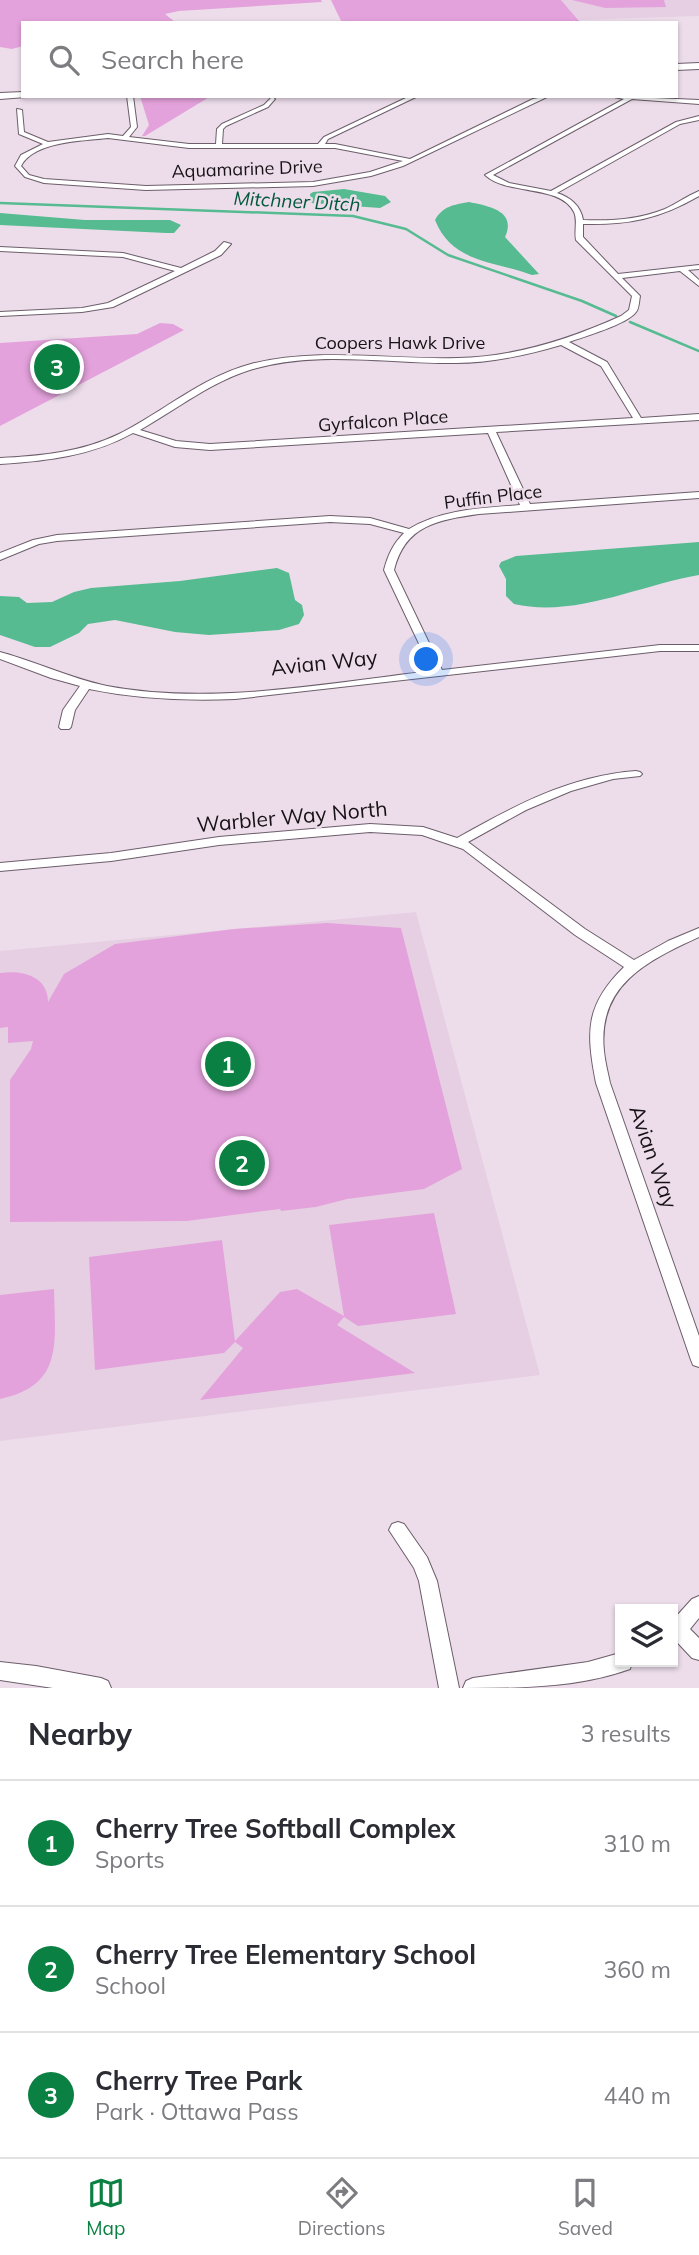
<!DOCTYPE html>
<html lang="en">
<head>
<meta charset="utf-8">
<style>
  :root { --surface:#fff; --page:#f7f7f7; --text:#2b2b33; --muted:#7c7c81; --line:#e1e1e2; --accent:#0b8043 }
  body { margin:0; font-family:Mulish,sans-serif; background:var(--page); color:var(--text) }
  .controls { position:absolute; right:21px; bottom:21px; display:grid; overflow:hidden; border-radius:0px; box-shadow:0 2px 5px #0004 }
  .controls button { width:63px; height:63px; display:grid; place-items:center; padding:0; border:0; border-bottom:2px solid var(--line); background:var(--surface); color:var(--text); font:35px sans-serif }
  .you { position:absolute; left:427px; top:660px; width:24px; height:24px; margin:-18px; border:5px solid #fff; border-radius:50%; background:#1a73e8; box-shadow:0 0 0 10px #1a73e833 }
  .badge { display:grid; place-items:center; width:46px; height:46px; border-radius:50%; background:var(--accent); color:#fff; font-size:23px; font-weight:700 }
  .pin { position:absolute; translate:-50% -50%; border:4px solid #fff; box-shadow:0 2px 7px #0006 }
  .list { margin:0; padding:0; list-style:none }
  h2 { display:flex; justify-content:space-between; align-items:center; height:91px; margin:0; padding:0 28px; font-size:30px }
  h2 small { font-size:23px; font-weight:400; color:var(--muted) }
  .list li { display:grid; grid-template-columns:46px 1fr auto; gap:21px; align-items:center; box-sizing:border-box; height:126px; padding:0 28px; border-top:2px solid var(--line) }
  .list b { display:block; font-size:26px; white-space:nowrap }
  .list p { margin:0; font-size:23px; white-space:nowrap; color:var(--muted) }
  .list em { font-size:23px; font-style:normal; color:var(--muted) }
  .icon { flex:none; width:38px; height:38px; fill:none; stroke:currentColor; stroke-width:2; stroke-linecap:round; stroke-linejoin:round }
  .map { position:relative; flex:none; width:699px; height:1688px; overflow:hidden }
  .search { position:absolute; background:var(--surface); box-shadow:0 2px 5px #0004; left:21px; right:21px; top:21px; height:77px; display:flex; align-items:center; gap:18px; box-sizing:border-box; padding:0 24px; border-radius:0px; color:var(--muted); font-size:26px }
  .sheet { height:469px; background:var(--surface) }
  nav { display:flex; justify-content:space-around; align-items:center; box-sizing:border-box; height:98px; border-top:2px solid var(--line); background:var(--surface); font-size:19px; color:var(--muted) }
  nav a { display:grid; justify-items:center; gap:4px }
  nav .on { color:var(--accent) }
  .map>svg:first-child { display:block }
</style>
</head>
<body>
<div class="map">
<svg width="699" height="1688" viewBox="0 0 699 1688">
  <rect width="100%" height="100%" fill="#edddeb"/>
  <!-- built -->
  <path fill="#e6cfe2" d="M561,0H699V16L579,20Z
    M416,912L540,1375L0,1441V951Z"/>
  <!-- green -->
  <path fill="#e4a2dc" d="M0,0H321L322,2L179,11L165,14L175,22L171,23H23V46L12,49L0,47Z
    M331,0H561L581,23H342Z
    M572,0H664L666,7L605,8Z
    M140,96H211L145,136H142L149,125Z
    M160,323L173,324L184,330L0,426V343L137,334Z
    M327,923L401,928L462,1169L424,1189L347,1199L316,1207L281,1211L280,1209L187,1221L10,1222V1080L31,1049L33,1041L8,1043V1027L0,1028V973C22,970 48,976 48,1002L64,974L115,944L234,929Z
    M434,1213L456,1314L358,1326L344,1317L337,1325L415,1373L200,1400L243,1348L235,1342L224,1353L95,1370L89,1257L222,1240L235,1341L280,1292L297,1289L344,1316L329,1225Z
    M54,1289C55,1342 64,1386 0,1399V1295Z"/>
  <!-- water -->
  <path fill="#56bb91" d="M344,189L385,196L391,202L380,208L311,203L310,194L313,192Z
    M469,202C489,206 517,211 505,237L539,274L532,275C494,261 452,263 435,220C443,206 453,205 469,202Z
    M0,213L85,220H170L181,225L174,233H166L0,225Z
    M699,542V575C640,585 575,618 514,604L506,596V579L499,566L501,562L516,556Z
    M277,568L289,573L295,600L302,605L304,615L299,624L279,630L209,635L175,632L115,620L88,624L79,633L50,647H35L0,635V596L19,597L27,603L52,602L74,592L91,588L180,581Z"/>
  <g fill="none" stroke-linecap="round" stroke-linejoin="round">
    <!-- stream -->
    <path stroke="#56bb91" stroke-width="2.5" d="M0,203L353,216L406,229L448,255L582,301L616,316
      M630,322L699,351"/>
    <!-- minor casing -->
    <g stroke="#6c5e6a" stroke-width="2">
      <path id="minor" d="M127,96H133L137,127L129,137L189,144H216L217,129L222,124L264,105L272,97L275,99L268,107L226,126L223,129L222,144H318L324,137L410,96H418L328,139L325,144H335L410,159L533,99L549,96L403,166L371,176L313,186L146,190L44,183L25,177L15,166L21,155L43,144L19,134L17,109L22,110L24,132L48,142L108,134L123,136L131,127ZM108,138L189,148H335L403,161L370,172L313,182L146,186L44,179L29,175L21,166C34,141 83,141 108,138Z
        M609,96L699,100V104L632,99L493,175L509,183L551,191L676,122L699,116V120L680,124L557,193C570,197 581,206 583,220C611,221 638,220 665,209C676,204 687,196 699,191V196C659,219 629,225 583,224V237L618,274L699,265V269L688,270L699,280V286L680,271L622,278L640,296C639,301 639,309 636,312C628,324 583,337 569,342L607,362L641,418L699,414V420L496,432L530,504L699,492V498L479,514C438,520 405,525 394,570L442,670L660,645H699V651H660L235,699C186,701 138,699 89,689L75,710L71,727L69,729H61L59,727L63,710L80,686L51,678L0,659V652C37,662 69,678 107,686C212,706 326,683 432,671L384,570C388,555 393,544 404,533L370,524L330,522L57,541L39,544L0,560V553L33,540L57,535L330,516L370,518L409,529C442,509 483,508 520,505L488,433L210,450L175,447L133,433C92,456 46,461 0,464V458C41,456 82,452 119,434C163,412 202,377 251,364C319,347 388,360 458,358C515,357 570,339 621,316L629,310L632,296L576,240C574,231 578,221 574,212C560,184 508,196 485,175L624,99ZM561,345L601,366L633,418L210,444L176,441L140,430C177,409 212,381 253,369C319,350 389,364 456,363C492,363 527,355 561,345Z
        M224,242L231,244L221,255L113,307L82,312L0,316V312L82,308L108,303L175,271L123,257L0,251V247L123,253L181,268L215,251Z
        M636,771L640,772L642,774L640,776L613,779L571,791L526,810L468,842L585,929L634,960L668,941L699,928V937C647,961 597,985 604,1051C605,1062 608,1073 610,1083L699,1336V1367L693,1365L691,1360L596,1083C586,1032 585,1005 624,967L575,935L463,849L422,835L370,832L219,845L111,861L0,871V863L111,853L219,837L370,824L423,827L457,838C514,806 569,776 636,771Z
        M398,1522L404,1524L427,1557L437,1581L459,1688H439L419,1581L414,1568L389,1530L392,1524Z
        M699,1596V1618L690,1629L699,1638V1660L692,1658L676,1641L673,1642V1620L692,1599Z
        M620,1653V1662H632L630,1669C577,1688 519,1688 463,1688L466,1681L473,1678L588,1662Z
        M0,1662L36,1666L101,1678L108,1681L111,1688H53L0,1680Z"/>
    </g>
    <!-- secondary casing -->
    <g stroke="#6c5e6a" stroke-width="2">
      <path id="secondary" d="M699,63V69L676,70V64Z
        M23,92V96L26,97L0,99V93Z"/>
    </g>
    <!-- minor -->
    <use href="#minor" fill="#fff" fill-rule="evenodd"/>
    <!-- secondary -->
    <use href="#secondary" fill="#fff" fill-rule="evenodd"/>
  </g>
  <g text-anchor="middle" stroke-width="5" stroke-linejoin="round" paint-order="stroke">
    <!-- far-street labels -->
    <g font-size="18" fill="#171216" stroke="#edddeb">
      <text transform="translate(247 169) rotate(-2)" y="6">Aquamarine Drive</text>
      <text x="400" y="349">Coopers Hawk Drive</text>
      <text transform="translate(383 421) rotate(-4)" y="6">Gyrfalcon Place</text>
      <text transform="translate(493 497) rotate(-7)" y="6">Puffin Place</text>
    </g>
    <!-- far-water labels -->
    <g font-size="19" font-style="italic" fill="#01583d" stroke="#edddeb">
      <text transform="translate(297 201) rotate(3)" y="7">Mitchner Ditch</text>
    </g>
    <!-- street labels -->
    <g font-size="21" fill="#171216" stroke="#edddeb">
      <text transform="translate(324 663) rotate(-6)" y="7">Avian Way</text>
      <text transform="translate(292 817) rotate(-5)" y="7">Warbler Way North</text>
      <text transform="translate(653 1157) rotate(71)" y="7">Avian Way</text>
    </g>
  </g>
</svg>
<div class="controls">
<button><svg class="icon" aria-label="layers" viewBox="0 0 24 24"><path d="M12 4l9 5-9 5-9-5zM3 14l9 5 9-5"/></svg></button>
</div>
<div class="you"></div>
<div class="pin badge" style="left:228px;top:1064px">1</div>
<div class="pin badge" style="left:242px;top:1163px">2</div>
<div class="pin badge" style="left:57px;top:367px">3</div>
<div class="search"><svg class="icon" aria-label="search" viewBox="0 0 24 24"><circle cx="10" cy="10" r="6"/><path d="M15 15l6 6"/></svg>Search here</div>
</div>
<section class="sheet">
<h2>Nearby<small>3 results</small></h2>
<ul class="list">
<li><span class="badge">1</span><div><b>Cherry Tree Softball Complex</b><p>Sports</p></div><em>310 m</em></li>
<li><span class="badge">2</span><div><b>Cherry Tree Elementary School</b><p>School</p></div><em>360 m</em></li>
<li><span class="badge">3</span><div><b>Cherry Tree Park</b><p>Park · Ottawa Pass</p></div><em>440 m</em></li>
</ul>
</section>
<nav>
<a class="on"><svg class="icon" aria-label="map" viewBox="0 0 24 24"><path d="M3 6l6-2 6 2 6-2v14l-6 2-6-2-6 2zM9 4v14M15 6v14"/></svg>Map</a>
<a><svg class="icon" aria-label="directions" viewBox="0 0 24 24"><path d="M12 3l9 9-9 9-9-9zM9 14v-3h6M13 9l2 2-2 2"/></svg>Directions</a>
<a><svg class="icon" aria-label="saved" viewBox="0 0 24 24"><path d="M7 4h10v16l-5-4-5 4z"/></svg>Saved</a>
</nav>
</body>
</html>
